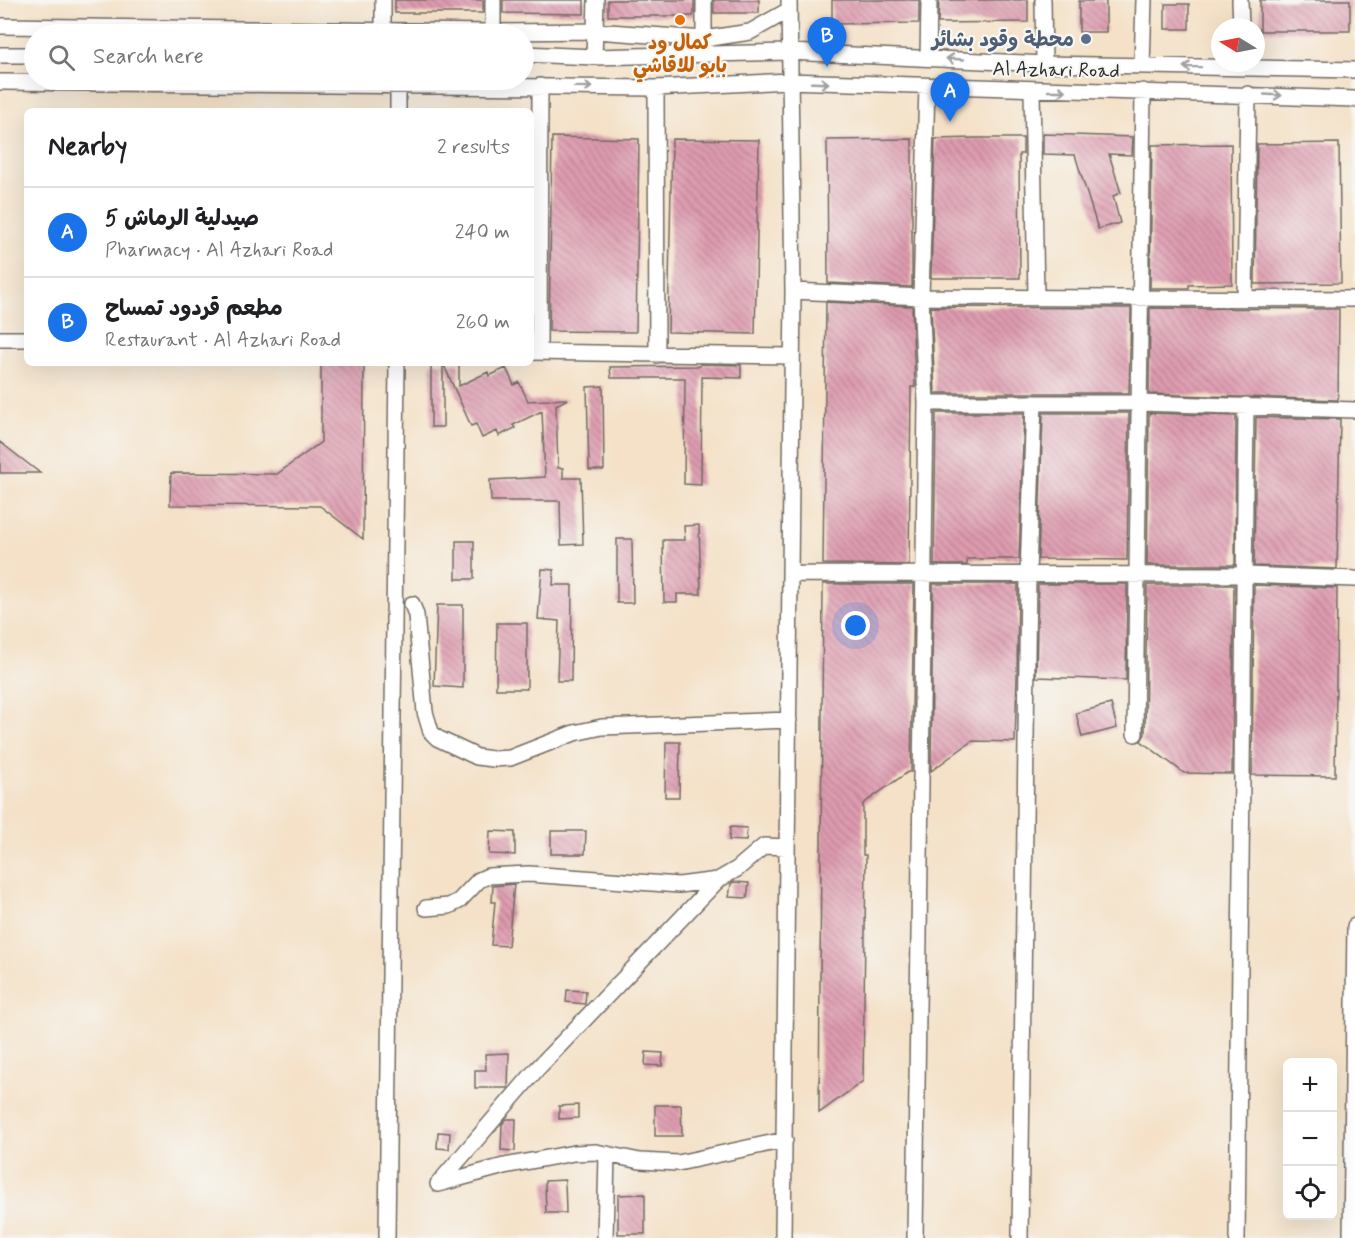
<!DOCTYPE html>
<html lang="en">
<head>
<meta charset="utf-8">
<style>
  :root { --surface:#fff; --page:#f6f6f6; --text:#202124; --muted:#757577; --line:#e0e0e0; --accent:#1a73e8 }
  body { margin:0; font-family:Mynerve,"Playpen Sans Arabic",sans-serif; background:var(--page); color:var(--text) }
  .controls { position:absolute; right:18px; bottom:18px; display:grid; overflow:hidden; border-radius:9px; box-shadow:0 6px 24px #0002 }
  .controls button { width:54px; height:54px; display:grid; place-items:center; padding:0; border:0; border-bottom:2px solid var(--line); background:var(--surface); color:var(--text); font:30px sans-serif }
  .compass { position:absolute; left:1211px; top:18px; width:54px; height:54px; border-radius:50%; background:var(--surface); box-shadow:0 6px 24px #0002; rotate:280deg }
  .you { position:absolute; left:856px; top:626px; width:21px; height:21px; margin:-15px; border:4px solid #fff; border-radius:50%; background:#1a73e8; box-shadow:0 0 0 9px #1a73e833 }
  .badge { display:grid; place-items:center; width:39px; height:39px; border-radius:50%; background:var(--accent); color:#fff; font-size:20px; font-weight:700 }
  .pin { position:absolute; translate:-50% -50px; filter:drop-shadow(0 2px 3px #0008) }
  .pin::after { content:''; position:absolute; top:32px; width:21px; height:18px; background:inherit; clip-path:polygon(0 0,100% 0,50% 100%) }
  .list { margin:0; padding:0; list-style:none }
  h2 { display:flex; justify-content:space-between; align-items:center; height:78px; margin:0; padding:0 24px; font-size:26px }
  h2 small { font-size:20px; font-weight:400; color:var(--muted) }
  .list li { display:grid; grid-template-columns:39px 1fr auto; gap:18px; align-items:center; box-sizing:border-box; height:90px; padding:0 24px; border-top:2px solid var(--line) }
  .list b { display:block; font-size:22px; white-space:nowrap }
  .list p { margin:0; font-size:20px; white-space:nowrap; color:var(--muted) }
  .list em { font-size:20px; font-style:normal; color:var(--muted) }
  .icon { flex:none; width:33px; height:33px; fill:none; stroke:currentColor; stroke-width:2; stroke-linecap:round; stroke-linejoin:round }
  .map { position:relative; flex:none; width:1355px; height:1238px; overflow:hidden }
  .search { position:absolute; background:var(--surface); box-shadow:0 6px 24px #0002; left:24px; top:24px; width:510px; height:66px; display:flex; align-items:center; gap:15px; box-sizing:border-box; padding:0 21px; border-radius:33px; color:var(--muted); font-size:22px }
  .panel { position:absolute; background:var(--surface); box-shadow:0 6px 24px #0002; left:24px; top:108px; width:510px; height:258px; border-radius:9px }
  .map>svg:first-child { display:block }
</style>
</head>
<body>
<div class="map">
<svg width="1355" height="1238" viewBox="0 0 1355 1238">
  <defs>
    <pattern id="building-back-hatch" width="6" height="6" patternUnits="userSpaceOnUse" patternTransform="scale(1.5)"><rect width="6" height="6" fill="#de9baf"/><path d="M-1 5l2 2M0 0l6 6M5-1l2 2" fill="none" stroke="#b47f8f"/></pattern>
  </defs>
  <rect width="100%" height="100%" fill="#f6f6f2"/>
  <filter id="ink" filterUnits="userSpaceOnUse"><feTurbulence type="fractalNoise" baseFrequency=".0167" numOctaves="2"/><feDisplacementMap in="SourceGraphic" scale="12" xChannelSelector="R" yChannelSelector="G"/><feConvolveMatrix kernelMatrix="1 2 1 2 8 2 1 2 1" color-interpolation-filters="sRGB"/></filter>
  <filter id="wash" filterUnits="userSpaceOnUse"><feTurbulence type="fractalNoise" baseFrequency=".008" numOctaves="4" result="noise"/><feDisplacementMap in="SourceGraphic" scale="24" xChannelSelector="R" yChannelSelector="G"/><feGaussianBlur stdDeviation="1.35" result="paint"/><feColorMatrix in="noise" values="0 0 0 0 0 0 0 0 0 0 0 0 0 0 0 0 0 1.4 0 .05"/><feComposite in="paint" operator="in"/></filter>
  <g filter="url(#wash)">
    <rect width="100%" height="100%" fill="#f4e1c7"/>
    <g id="blocks">
      <!-- building -->
      <path fill="url(#building-back-hatch)" d="M395,0H483V13H395Z
        M503,0H584V14L503,13Z
        M608,0H694V13L693,16H608Z
        M714,0H759V13H714Z
        M832,0H919V23L832,24Z
        M939,0H1028V22L938,23Z
        M1260,0H1350V31H1260Z
        M1079,1H1106V32H1079Z
        M1165,4H1189V29H1165Z
        M1043,134L1133,137L1132,155L1109,154L1121,193L1113,196L1120,223L1098,229L1075,155L1043,154Z
        M552,137L639,139L636,332L549,331Z
        M976,138H1023V154H1019L1020,278H931L935,139Z
        M672,139L759,140L755,334L668,332Z
        M912,139V287L828,283L827,140Z
        M1339,143L1341,283L1255,284L1257,144Z
        M1231,144L1232,284L1189,285V288H1150L1152,145Z
        M826,302L912,306L915,387H911L909,565L823,564Z
        M931,307L1131,308L1129,393H935Z
        M1150,308L1339,309L1338,400L1149,394Z
        M321,363H364L363,539L320,506L170,505L171,473L277,474L321,442Z
        M431,363H443V427H431Z
        M443,363H459V386L488,372L489,376L506,368L514,385L519,382L528,401L568,399L556,405L558,468H563V478H581L583,544L561,545L560,501H491L490,480L545,477L542,411L513,425L515,428L499,436L497,431L482,438L476,424L471,426Z
        M700,364L741,365V378L702,377L701,485L684,484L685,378H611L610,367L700,366Z
        M603,386L604,470H589L587,387Z
        M936,413H1024L1019,559H967V565H934Z
        M1043,413H1129L1127,560L1038,559Z
        M1149,413L1236,416L1235,565H1147Z
        M1256,417L1340,419L1337,569L1254,566Z
        M0,442L40,473H0Z
        M699,525L701,594H677V602H664L663,540H685L684,526Z
        M617,539H632L633,603H617Z
        M456,541H474V579H456Z
        M542,569L554,570L553,585H572L571,681H557L559,621L538,619Z
        M823,584H914L911,772H908L863,804V855H866L863,1081L819,1113Z
        M933,584H1018L1017,677L1015,742L972,741L931,771Z
        M1038,584H1127L1126,680L1036,677Z
        M1147,585H1234L1232,774L1184,773L1141,741L1145,734Z
        M1254,585L1337,588L1335,776L1252,775Z
        M437,605H463V688L434,686Z
        M497,623H527V689H496Z
        M1111,704L1117,728L1082,737L1076,713Z
        M666,742H680L679,797H665Z
        M730,827L747,828L746,841L729,840Z
        M490,831L515,832V855L489,854Z
        M551,831H586L585,854H551Z
        M734,882L749,883L747,898L729,897L731,884Z
        M514,884L508,946L491,945L495,902H492L493,886Z
        M567,990L586,991L585,1004L566,1002Z
        M646,1052L663,1053L662,1066L645,1065Z
        M509,1053L508,1088H475V1070H486L485,1054Z
        M578,1105V1118L559,1119V1106Z
        M655,1105H681L682,1136H655Z
        M507,1119H516L515,1151L501,1150L502,1124Z
        M438,1132L450,1133L449,1149L437,1148Z
        M565,1180L566,1213H546L545,1181Z
        M645,1194V1234H618V1195Z"/>
    </g>
  </g>
  <g filter="url(#ink)">
    <use href="#blocks" fill-opacity="0" stroke="#716b62" stroke-width="1.5"/>
    <g fill="none" stroke-linecap="round" stroke-linejoin="round">
      <!-- minor casing -->
      <g stroke="#716b62" stroke-width="18">
        <path id="minor" d="M704,0V48
          M1043,0L1044,64
          M1240,0L1241,27
          M0,26L492,32L596,31L704,39L750,32L789,10
          M383,34V0
          M493,34V0
          M524,54L594,57L789,52L1044,64L1355,70
          M0,55H34
          M594,57L596,0
          M928,58L929,0
          M1142,66L1144,0
          M0,82L656,88L788,81L1355,99
          M656,88L657,355
          M1032,91L1036,296
          M398,111V85
          M793,291L921,297L1355,299
          M1245,297L1248,94
          M0,339H27
          M531,352L792,356
          M539,352L540,86
          M926,403H1139L1355,410
          M790,574L1245,575L1355,579
          M412,604L416,615L425,712L431,732L437,738L477,757L493,759L510,758L574,733L602,727L789,720
          M1135,734L1143,91
          M426,908L449,906L459,901L479,880L488,876L529,874L679,885L718,880L737,869L764,846L787,847
          M438,1184L537,1069L718,880
          M438,1184L504,1166L574,1153L596,1152L640,1161L678,1163L785,1140
          M387,1238L397,363
          M605,1238L607,1154
          M783,1238L793,291L789,0
          M915,1238L926,403L921,297L927,87
          M1020,1238L1028,574L1034,403
          M1237,1238L1246,405
          M1351,1238L1355,926"/>
      </g>
      <!-- minor -->
      <use href="#minor" stroke="#fff" stroke-width="15"/>
    </g>
    <!-- one-way arrows -->
    <defs><path id="oneway-shaft" d="M-6 0H5M1.5-3L5.5 0L1.5 3" fill="none" stroke-width="1.6" stroke-linecap="round" stroke-linejoin="round" transform="scale(1.5)"/></defs>
    <g stroke="#a0a0a0">
      <use href="#oneway-shaft" transform="translate(955 59) rotate(-177)"/>
      <use href="#oneway-shaft" transform="translate(1192 67) rotate(-179)"/>
      <use href="#oneway-shaft" transform="translate(820 83) rotate(2)"/>
      <use href="#oneway-shaft" transform="translate(583 87) rotate(1)"/>
      <use href="#oneway-shaft" transform="translate(1057 91)"/>
      <use href="#oneway-shaft" transform="translate(1273 95) rotate(3)"/>
    </g>
  </g>
  <!-- markers -->
  <circle fill="#e8710a" stroke="#f6f6f2" stroke-width="2" cx="680" cy="20" r="6"/>
  <circle fill="#5c6f8a" stroke="#f6f6f2" stroke-width="2" cx="1086" cy="39" r="6"/>
  <g text-anchor="middle" stroke-width="4.5" stroke-linejoin="round" paint-order="stroke">
    <!-- service labels -->
    <g font-size="20" font-weight="bold" fill="#4e5e75" stroke="#f6f6f2" text-anchor="end">
      <text x="1074" y="46">محطة وقود بشائر</text>
    </g>
    <!-- food labels -->
    <g font-size="20" font-weight="bold" fill="#c56008" stroke="#f6f6f2">
      <text x="680" y="49">كمال ود<tspan x="680" dy="23">بابو للاقاشي</tspan></text>
    </g>
    <!-- street labels -->
    <g font-size="20" fill="#2b2b2b" stroke="#f6f6f2">
      <text transform="translate(1056 69) rotate(1)" y="7">Al Azhari Road</text>
    </g>
  </g>
</svg>
<div class="controls">
<button>+</button>
<button>−</button>
<button><svg class="icon" aria-label="locate" viewBox="0 0 24 24"><circle cx="12" cy="12" r="6"/><path d="M12 2v4M12 18v4M2 12h4M18 12h4"/></svg></button>
</div>
<svg class="compass" viewBox="-18 -18 36 36"><path d="M0-13l5 13h-10z" fill="#e53935"/><path d="M0 13l5-13h-10z" fill="#757577"/></svg>
<div class="you"></div>
<div class="pin badge" style="left:950px;top:122px">A</div>
<div class="pin badge" style="left:827px;top:67px">B</div>
<div class="search"><svg class="icon" aria-label="search" viewBox="0 0 24 24"><circle cx="10" cy="10" r="6"/><path d="M15 15l6 6"/></svg>Search here</div>
<section class="panel">
<h2>Nearby<small>2 results</small></h2>
<ul class="list">
<li><span class="badge">A</span><div><b>صيدلية الرماش 5</b><p>Pharmacy · Al Azhari Road</p></div><em>240 m</em></li>
<li><span class="badge">B</span><div><b>مطعم قردود تمساح</b><p>Restaurant · Al Azhari Road</p></div><em>260 m</em></li>
</ul>
</section>
</div>
</body>
</html>
